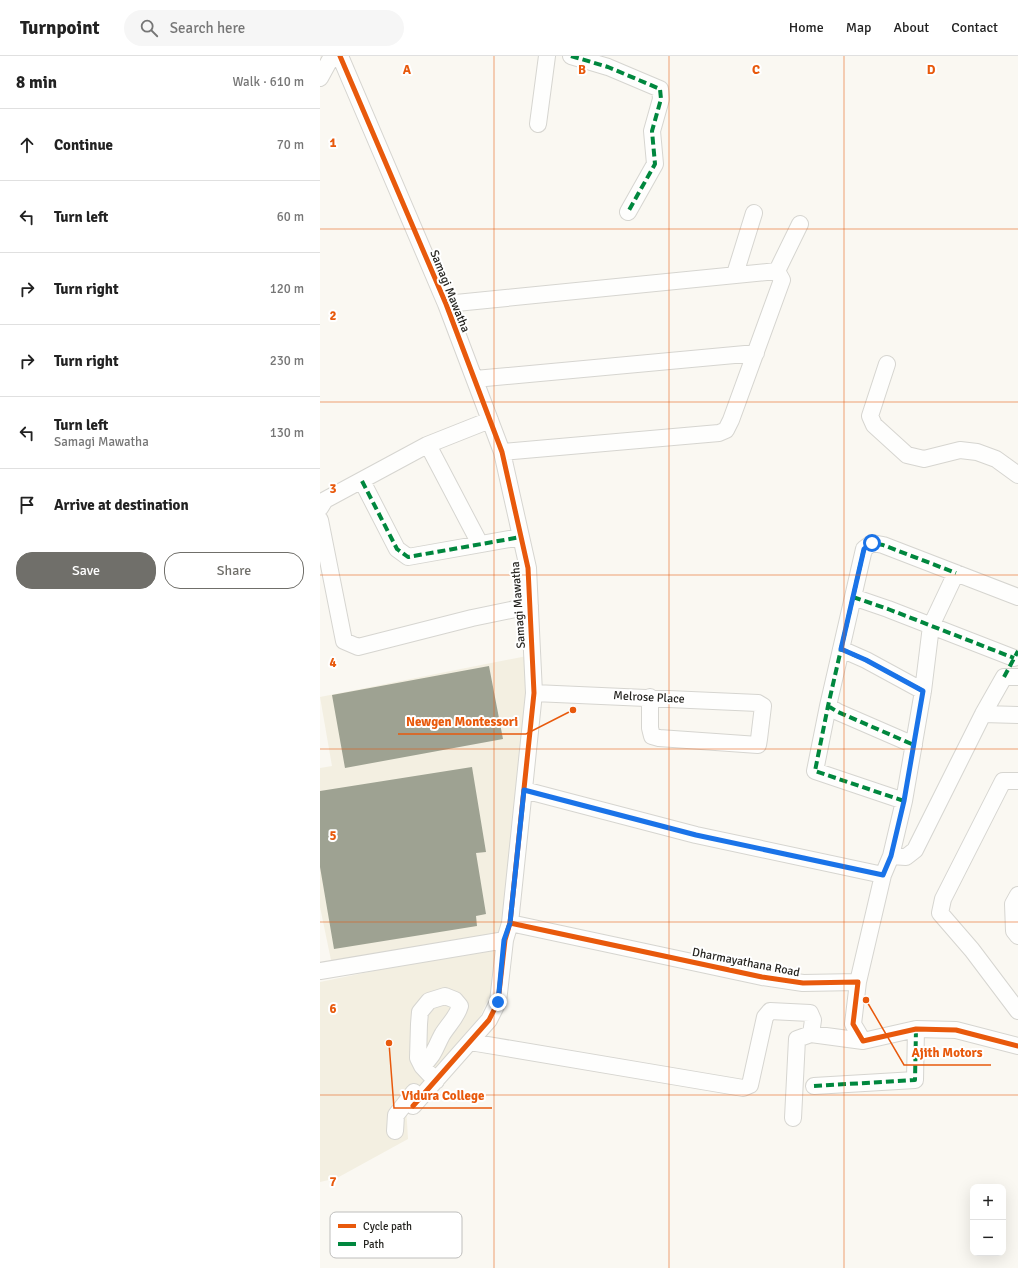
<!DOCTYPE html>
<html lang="en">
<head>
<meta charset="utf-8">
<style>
  :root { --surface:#fff; --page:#f6f6f6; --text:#222; --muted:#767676; --line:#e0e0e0; --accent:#706f6a }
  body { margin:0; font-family:Signika,sans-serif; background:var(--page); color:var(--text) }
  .controls { position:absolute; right:12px; bottom:12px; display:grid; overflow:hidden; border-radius:8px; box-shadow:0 4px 16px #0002 }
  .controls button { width:36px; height:36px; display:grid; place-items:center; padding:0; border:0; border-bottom:1px solid var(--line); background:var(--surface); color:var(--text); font:20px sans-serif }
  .stop { position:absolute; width:12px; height:12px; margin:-9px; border:3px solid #1a73e8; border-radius:50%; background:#fff }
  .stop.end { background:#1a73e8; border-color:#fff; box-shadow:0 1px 4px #0008 }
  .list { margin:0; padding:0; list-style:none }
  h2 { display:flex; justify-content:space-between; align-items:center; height:52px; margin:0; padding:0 16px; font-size:17px }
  h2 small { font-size:13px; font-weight:400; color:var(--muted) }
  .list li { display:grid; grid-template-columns:26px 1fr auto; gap:12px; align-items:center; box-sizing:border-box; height:72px; padding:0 16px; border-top:1px solid var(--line) }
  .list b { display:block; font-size:15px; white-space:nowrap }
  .list p { margin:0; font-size:13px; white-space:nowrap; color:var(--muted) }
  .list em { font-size:13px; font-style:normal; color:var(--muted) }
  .actions { display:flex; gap:8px; padding:12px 16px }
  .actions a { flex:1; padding:9px 0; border:1px solid var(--accent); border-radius:16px; text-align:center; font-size:14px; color:var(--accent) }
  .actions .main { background:var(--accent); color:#fff }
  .icon { flex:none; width:22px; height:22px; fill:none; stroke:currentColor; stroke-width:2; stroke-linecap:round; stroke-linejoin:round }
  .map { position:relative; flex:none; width:698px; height:1212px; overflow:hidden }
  header { display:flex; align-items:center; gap:24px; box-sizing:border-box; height:56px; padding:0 20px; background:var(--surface); border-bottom:1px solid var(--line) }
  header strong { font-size:19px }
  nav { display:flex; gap:22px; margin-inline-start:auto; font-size:14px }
  .search { width:280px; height:36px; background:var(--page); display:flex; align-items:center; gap:10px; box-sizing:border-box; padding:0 14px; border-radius:22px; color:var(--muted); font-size:15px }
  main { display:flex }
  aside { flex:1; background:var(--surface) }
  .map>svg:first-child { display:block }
</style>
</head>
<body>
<header>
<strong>Turnpoint</strong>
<div class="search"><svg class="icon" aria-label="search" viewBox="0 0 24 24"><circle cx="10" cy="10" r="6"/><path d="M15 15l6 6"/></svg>Search here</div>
<nav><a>Home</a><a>Map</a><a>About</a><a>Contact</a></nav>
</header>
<main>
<aside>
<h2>8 min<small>Walk · 610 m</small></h2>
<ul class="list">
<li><svg class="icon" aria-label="ahead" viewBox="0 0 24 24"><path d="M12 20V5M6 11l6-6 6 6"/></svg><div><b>Continue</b></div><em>70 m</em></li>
<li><svg class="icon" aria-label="left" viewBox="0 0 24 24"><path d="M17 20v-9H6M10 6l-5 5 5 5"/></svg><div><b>Turn left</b></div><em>60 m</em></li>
<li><svg class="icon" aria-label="right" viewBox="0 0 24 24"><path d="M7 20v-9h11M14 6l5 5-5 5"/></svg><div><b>Turn right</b></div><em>120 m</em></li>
<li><svg class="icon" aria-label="right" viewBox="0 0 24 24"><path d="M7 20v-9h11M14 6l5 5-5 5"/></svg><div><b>Turn right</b></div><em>230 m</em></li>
<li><svg class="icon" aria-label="left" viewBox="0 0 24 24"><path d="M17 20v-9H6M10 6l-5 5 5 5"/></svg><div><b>Turn left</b><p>Samagi Mawatha</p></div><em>130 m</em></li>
<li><svg class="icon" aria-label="arrive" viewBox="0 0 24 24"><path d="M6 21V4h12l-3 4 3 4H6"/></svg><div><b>Arrive at destination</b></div></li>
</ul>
<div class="actions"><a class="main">Save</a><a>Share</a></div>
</aside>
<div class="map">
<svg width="698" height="1212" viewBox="0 0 698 1212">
  <rect width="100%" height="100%" fill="#faf8f2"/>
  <!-- built -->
  <path fill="#f3efe1" d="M207,600L208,637L184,865L179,878L12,909L0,851V712L12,710L0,641Z
    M179,889L177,924L160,961L86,1050L88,1083L17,1122L0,1126V926Z"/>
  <!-- building -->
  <path fill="#9ea292" d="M169,610L183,683L25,712L12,639Z
    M152,711L166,796L156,797L166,858L156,860L157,870L14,893L0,811V735Z"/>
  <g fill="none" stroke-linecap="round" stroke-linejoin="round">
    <!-- minor casing -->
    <g stroke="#d6d5d0" stroke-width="18">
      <path id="minor" d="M20,0L126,248L182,396L208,512L214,637L190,867L185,884L178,946L169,964L93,1050
        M251,0L288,11L340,33L341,43L332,75L335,108L308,156
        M0,22L12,0
        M218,68L227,0
        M457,215L480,168
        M415,218L434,157
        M126,248L457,215
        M567,308L550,360L554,369L587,399L604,403L640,394L657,396L676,403L698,419
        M155,323L436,297
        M108,389L160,488
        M182,396L399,377L406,374L411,364L462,224L457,215
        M42,425L77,493L88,501L201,481
        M0,452L5,444L107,389L170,364
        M0,464L24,585L38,591L152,562L210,550
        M533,541L568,553L694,602
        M521,593L546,604L603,635
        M214,637L438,647L443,650L439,683L438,689L339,682L332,680L330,672V641
        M508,650L518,656L594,689
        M663,658L698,659
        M698,725H683L623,843L620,857L652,894L698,955
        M204,734L376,779L563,819
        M584,745L495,715L508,650L544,493L552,487L563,489L698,541
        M571,800L586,801L595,794L663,658L684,621H698
        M698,839L693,848L694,875L698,880
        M190,867L442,921L483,927L538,926L533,968L543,985L596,973L636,974L698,990
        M0,915L185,884
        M538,926L563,819L571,800L584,745L603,635L611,570L636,517
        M150,986L423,1032L430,1029L445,961L450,955L490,957L493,964L491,978
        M102,1010C114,1000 115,992 122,979C128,969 137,961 140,950L135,944L125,940L109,945L100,956L99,968L98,1002L102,1010L116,1025
        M494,1030L595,1024L596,973
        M473,1062L477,983L491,978L543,985
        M75,1075L76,1059L94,1036"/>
    </g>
    <!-- minor -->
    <use href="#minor" stroke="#fefefd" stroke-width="16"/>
    <!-- quiet -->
    <path stroke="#00873e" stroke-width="4" stroke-dasharray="8 4" stroke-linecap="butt" d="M251,0L288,11L340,33L341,43L332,75L335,108L308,156
      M42,425L77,493L88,501L201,481
      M533,541L568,553L694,602
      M521,593L546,604L603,635
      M684,621L698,595
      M508,650L518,656L594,689
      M584,745L495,715L508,650L544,493L552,487L563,489L636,517
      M494,1030L595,1024L596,973"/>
    <!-- cycleway casing -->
    <g stroke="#fff" stroke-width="8">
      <path id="cycleway" d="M20,0L126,248L182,396L208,512L214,637L190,867L185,884L178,946L169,964L93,1050
        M190,867L442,921L483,927L538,926L533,968L543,985L596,973L636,974L698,990"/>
    </g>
    <!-- cycleway -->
    <use href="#cycleway" stroke="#e8590c" stroke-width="5"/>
  </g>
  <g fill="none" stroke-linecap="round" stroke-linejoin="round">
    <!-- route -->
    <path stroke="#1a73e8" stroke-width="5" d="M178,946L184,884L190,867L204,734L376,779L563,819L571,800L584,745L603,635L546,604L521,593L544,493L552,487"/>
  </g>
  <!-- grid -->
  <path fill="none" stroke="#e8590c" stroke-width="1" stroke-opacity="0.55" d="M174,0V1212M349,0V1212M524,0V1212M0,173H698M0,346H698M0,519H698M0,693H698M0,866H698M0,1039H698"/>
  <g text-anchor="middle" stroke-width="4" stroke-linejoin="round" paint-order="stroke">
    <!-- street labels -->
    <g font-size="12" fill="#262521" stroke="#fff">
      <text transform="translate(130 235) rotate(68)" y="4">Samagi Mawatha</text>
      <text transform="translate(198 549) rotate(-94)" y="4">Samagi Mawatha</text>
      <text transform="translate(329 641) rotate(3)" y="4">Melrose Place</text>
      <text transform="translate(426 906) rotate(11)" y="4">Dharmayathana Road</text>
    </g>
  </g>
  <!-- legend -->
  <rect x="10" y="1156" width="132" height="46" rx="6" fill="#fff" stroke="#bebebc" stroke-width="1"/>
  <rect x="18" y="1168" width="18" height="4" fill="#e8590c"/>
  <rect x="18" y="1186" width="18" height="4" fill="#00873e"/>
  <g font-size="11" fill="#262521">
    <text x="43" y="1174">Cycle path</text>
    <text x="43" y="1192">Path</text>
  </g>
  <g font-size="13" text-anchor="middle" font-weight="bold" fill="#e8590c" stroke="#fff" stroke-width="4" stroke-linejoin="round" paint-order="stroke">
    <text x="87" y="18">A</text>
    <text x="262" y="18">B</text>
    <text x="436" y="18">C</text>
    <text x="611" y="18">D</text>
    <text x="13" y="91">1</text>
    <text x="13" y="264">2</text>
    <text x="13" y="437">3</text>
    <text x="13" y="611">4</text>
    <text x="13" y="784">5</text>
    <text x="13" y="957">6</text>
    <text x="13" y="1130">7</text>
  </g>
  <!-- callouts -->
  <path fill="none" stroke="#e8590c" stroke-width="1.5" d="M253 654L206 678H78M546 944L584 1009H671M69 987L74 1052H172"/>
  <g fill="#e8590c" stroke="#fff" stroke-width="1.5">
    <circle cx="253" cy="654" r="4"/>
    <circle cx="546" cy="944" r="4"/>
    <circle cx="69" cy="987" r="4"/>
  </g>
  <g font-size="13" text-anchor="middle" font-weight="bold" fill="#e8590c" stroke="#fff" stroke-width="4" stroke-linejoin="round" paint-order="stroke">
    <text x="142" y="670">Newgen Montessori</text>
    <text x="627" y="1001">Ajith Motors</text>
    <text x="123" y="1044">Vidura College</text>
  </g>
</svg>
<div class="controls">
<button>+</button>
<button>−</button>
</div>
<div class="stop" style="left:552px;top:487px"></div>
<div class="stop end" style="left:178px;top:946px"></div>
</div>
</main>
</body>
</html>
